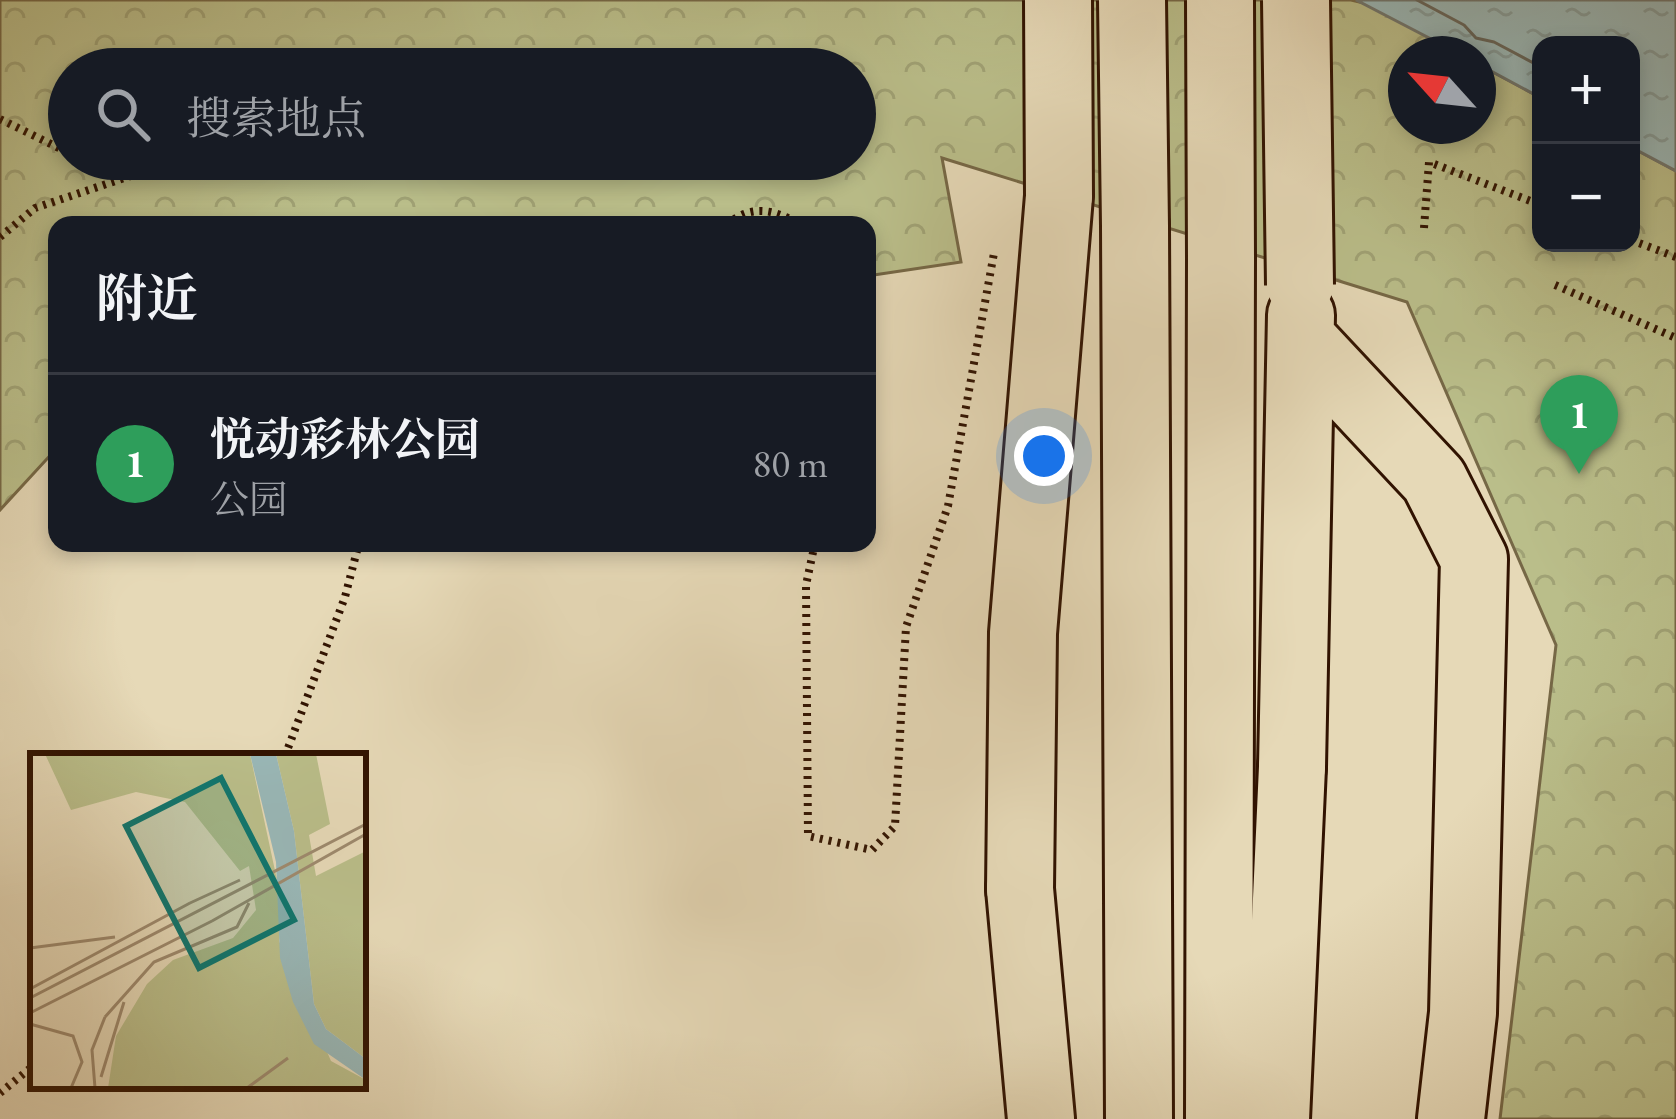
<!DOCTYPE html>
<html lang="zh">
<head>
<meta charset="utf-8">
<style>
  :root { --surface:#171b24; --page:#242831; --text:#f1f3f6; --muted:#9ea1a6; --line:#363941; --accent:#7c3aed }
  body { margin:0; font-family:"EB Garamond","Noto Serif SC",serif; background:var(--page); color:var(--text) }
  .controls { position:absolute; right:36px; top:36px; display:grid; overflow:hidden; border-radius:24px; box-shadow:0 6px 18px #0003 }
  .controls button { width:108px; height:108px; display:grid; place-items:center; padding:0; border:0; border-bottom:3px solid var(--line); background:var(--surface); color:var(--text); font:60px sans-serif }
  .compass { position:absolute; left:1388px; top:36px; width:108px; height:108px; border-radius:50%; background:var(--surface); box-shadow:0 6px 18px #0003; rotate:297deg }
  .you { position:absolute; left:1044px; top:456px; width:42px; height:42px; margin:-30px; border:9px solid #fff; border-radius:50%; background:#1a73e8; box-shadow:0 0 0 18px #1a73e833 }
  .badge { display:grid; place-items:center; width:78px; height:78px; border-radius:50%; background:var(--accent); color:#fff; font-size:39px; font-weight:700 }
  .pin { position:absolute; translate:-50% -99px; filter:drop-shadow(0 3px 6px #0008) }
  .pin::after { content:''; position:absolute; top:63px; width:42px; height:36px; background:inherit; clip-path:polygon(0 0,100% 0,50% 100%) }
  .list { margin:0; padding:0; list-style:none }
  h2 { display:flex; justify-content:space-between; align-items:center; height:156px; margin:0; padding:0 48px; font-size:51px }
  h2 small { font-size:39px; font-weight:400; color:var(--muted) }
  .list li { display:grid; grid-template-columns:78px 1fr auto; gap:36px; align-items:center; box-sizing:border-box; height:180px; padding:0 48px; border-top:3px solid var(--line) }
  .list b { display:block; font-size:45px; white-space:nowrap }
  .list p { margin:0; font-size:39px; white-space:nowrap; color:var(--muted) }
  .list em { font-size:39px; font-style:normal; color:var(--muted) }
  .icon { flex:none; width:66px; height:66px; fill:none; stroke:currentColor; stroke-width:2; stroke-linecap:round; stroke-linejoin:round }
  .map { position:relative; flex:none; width:1676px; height:1119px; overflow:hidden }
  .search { position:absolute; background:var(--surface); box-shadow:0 6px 18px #0003; left:48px; top:48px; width:828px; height:132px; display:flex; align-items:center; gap:30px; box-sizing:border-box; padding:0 42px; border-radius:66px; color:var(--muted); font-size:45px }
  .panel { position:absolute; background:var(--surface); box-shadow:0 6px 18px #0003; left:48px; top:216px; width:828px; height:336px; border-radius:24px }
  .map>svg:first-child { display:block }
</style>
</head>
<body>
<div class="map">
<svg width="1676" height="1119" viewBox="0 0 1676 1119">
  <defs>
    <pattern id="park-crowns" width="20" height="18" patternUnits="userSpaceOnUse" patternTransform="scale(3)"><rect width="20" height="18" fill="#babe8a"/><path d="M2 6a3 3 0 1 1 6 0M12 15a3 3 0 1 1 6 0" fill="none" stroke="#a0a275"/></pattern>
    <pattern id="water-ripples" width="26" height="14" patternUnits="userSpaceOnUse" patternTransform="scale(3)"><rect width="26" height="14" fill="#99b8b8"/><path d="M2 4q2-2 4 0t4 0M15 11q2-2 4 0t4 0" fill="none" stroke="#849d9c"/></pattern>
  </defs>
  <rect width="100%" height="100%" fill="#e6d9b7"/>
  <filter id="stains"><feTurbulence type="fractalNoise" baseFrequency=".00167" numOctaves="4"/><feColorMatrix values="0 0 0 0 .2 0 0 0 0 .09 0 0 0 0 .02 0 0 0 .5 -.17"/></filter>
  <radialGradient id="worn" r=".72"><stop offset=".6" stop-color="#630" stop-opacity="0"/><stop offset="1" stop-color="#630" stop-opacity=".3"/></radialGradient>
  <!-- park -->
  <path fill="url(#park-crowns)" stroke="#766846" stroke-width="3" fill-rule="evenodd" d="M0,0H1351L1368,4L1460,54H1406V126H1478V64L1541,98V243H1631V147L1676,171V1119H1500L1556,645L1407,302L942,158L961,262L867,276V225H57V448L0,510ZM69,69H855V159H69Z"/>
  <!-- water -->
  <path fill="url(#water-ripples)" stroke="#6f766f" stroke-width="3" d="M1356,0H1676V171L1631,147V45H1541V98L1478,64V54H1460Z"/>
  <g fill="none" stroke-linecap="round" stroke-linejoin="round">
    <!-- shore -->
    <path stroke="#65665c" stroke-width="3" d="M1417,0L1464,25L1476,38L1494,42L1541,67"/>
    <!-- primary casing -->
    <g stroke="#311301" stroke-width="72">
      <path id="primary" d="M1135,226L1139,1119
        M1302,339L1434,480L1474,559L1463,1013L1451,1119
        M1292,767L1301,315
        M1020,889L1023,633L1059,196
        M1219,1119L1221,259"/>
    </g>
    <!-- motorway casing -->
    <g stroke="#311301" stroke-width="72">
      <path id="motorway" d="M1020,889L1041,1119
        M1276,1119L1292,767"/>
    </g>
    <!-- path -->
    <path stroke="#311301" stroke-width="8" stroke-dasharray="3 6" stroke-linecap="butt" d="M652,69L713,61
      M0,119L69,153
      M81,159L120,178
      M727,225C751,203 776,210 801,225
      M1424,228L1429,162L1541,205
      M0,237L35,208L181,159
      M1631,240L1676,257
      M1555,285L1676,338
      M815,543L806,585L808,836L872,850L895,826L906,627L948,506L994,253
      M285,756L345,597L359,543
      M0,1093L33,1066"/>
    <!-- primary -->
    <use href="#primary" stroke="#e6d9b7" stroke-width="66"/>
    <!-- motorway -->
    <use href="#motorway" stroke="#e6d9b7" stroke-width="66"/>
    <!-- primary-bridge casing -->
    <g stroke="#311301" stroke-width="72" stroke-linecap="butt">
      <path id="primary-bridge" d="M1058,0L1059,196
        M1132,0L1135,226
        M1220,0L1221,259
        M1296,0L1300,285"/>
    </g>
    <!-- primary-bridge -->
    <use href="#primary-bridge" stroke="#e6d9b7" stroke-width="66"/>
  </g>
  <!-- overview -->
  <g transform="translate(30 753)">
    <rect width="336" height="336" fill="#e6d9b7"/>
    <path d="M15,1H220L250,141L249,188L301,308L336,327V335H78L86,283L117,231L143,207L203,185L226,157L219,113L210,118L155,49L106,39L41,57ZM246,1H286L300,71L279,82L286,123L336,98V306L296,276L284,251L264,78Z" fill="#babe8a"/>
    <path d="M220,1H246L264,78L284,251L296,276L336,306V327L284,291L263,249L250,205L246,109Z" fill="#99b8b8"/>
    <path fill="none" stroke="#9e8a6e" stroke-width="3" d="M160,150L210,127M182,168L336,81M0,195L85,184M0,236L160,150M0,245L336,71M0,260L182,168M75,264L124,209L207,174L219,150M0,271L43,283L52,309L41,335M71,324L94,249M65,335L62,297L75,264M217,335L258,305"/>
    <path fill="#0f766e" fill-opacity="0.15" stroke="#0f766e" stroke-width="6" d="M191,25L264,167L169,215L96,73Z"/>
    <rect width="336" height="336" fill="none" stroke="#311301" stroke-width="6"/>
  </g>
  <rect width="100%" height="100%" filter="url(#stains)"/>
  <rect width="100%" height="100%" fill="url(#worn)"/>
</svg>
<div class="controls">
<button>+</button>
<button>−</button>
</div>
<svg class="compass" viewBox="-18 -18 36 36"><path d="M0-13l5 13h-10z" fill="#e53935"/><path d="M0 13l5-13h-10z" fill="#9ea1a6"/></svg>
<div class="you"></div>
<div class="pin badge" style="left:1579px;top:474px;background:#2e9e5b">1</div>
<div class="search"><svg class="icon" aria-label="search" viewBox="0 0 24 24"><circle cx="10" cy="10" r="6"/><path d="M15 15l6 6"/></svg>搜索地点</div>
<section class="panel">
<h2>附近<small></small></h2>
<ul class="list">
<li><span class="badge" style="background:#2e9e5b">1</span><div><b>悦动彩林公园</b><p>公园</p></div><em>80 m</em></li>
</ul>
</section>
</div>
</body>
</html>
